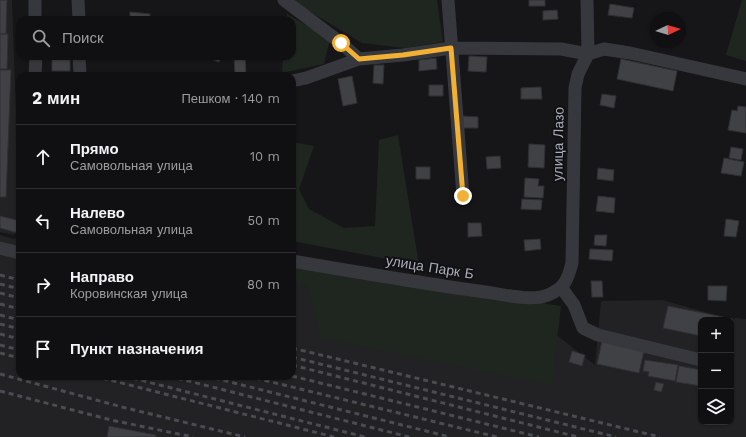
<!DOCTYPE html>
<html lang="ru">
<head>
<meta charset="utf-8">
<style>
  :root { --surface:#101012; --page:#19191b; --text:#f1f3f6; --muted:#9c9d9f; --line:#303032 }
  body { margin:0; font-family:"Work Sans",sans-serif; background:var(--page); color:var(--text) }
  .controls { position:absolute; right:12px; bottom:12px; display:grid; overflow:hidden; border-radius:8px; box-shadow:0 1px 3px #0004 }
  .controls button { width:36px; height:36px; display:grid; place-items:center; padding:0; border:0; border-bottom:1px solid var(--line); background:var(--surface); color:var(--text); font:20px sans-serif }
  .compass { position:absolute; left:650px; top:12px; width:36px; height:36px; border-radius:50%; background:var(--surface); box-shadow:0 1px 3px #0004; rotate:86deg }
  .stop { position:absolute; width:12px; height:12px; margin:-9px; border:3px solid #f2b134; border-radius:50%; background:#fff }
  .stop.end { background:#f2b134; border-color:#fff; box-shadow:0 1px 4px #0008 }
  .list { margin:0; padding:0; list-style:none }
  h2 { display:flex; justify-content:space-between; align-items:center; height:52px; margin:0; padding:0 16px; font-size:17px }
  h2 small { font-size:13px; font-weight:400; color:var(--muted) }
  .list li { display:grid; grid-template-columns:26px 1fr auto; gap:12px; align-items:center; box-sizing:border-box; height:64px; padding:0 16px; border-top:1px solid var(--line) }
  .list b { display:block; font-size:15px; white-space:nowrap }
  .list p { margin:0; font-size:13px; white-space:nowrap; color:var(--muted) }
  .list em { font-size:13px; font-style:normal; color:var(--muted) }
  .icon { flex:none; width:22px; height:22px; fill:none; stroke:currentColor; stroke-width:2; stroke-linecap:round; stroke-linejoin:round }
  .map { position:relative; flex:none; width:746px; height:437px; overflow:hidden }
  .search { position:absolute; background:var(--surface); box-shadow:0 1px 3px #0004; left:16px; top:16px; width:280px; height:44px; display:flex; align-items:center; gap:10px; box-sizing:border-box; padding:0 14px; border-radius:12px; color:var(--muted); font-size:15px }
  .panel { position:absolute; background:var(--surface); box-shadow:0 1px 3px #0004; left:16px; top:72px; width:280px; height:308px; border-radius:12px }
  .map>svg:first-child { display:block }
</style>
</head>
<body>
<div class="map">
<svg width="746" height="437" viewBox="0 0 746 437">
  <rect width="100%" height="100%" fill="#161618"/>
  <!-- built -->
  <path fill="#222225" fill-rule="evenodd" d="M0,0H12L19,196L20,197V227L14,235L0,232Z
    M0,235L14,239L20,235V376H292V276L550,330L595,365L601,301L662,300L734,320L735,318L746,319V437H0ZM701,320H731V422H701Z"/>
  <!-- green -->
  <path fill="#1e261f" d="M295,0H437L443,42L404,48L362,43L299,5Z
    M742,0H746V61L726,55Z
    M287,14L330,39L324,64L282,73L283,56H292V20H287Z
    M398,135L419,265L292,241V142L314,146L299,189L309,209L344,228L375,226L379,140Z
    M292,264L561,306L552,386L321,338L307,285L292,283Z"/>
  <!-- building -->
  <path fill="#404145" stroke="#303034" d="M0,0H7L6,34H0Z
    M529,0H545V6H529Z
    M610,4L634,8L632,18L608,15Z
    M557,10L558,19L543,20V11Z
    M130,12L150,14V20H130Z
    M52,19H70V20H52Z
    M0,34H8L7,69H0Z
    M52,56H70V71H52Z
    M203,56H221L219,62Z
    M234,56H245L246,76H235Z
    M469,56L487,57L486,72L468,71Z
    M436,58L437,69L419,71V60Z
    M621,59L677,71L673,91L617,79Z
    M374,65H384L383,84L373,83Z
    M0,70H11L6,197H0Z
    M352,76L357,103L343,106L338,79Z
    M429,85H443V96H429Z
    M541,87L542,99H521V88Z
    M602,94L616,96L614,108L600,105Z
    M738,106L746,107V133L728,130L732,110L737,111Z
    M462,116L478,117V128H461Z
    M529,144L545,145L544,168L528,167Z
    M731,147L743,149L741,160L729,158Z
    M500,156L501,168L487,169L486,157Z
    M724,158L744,162L741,176L721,173Z
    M416,167H430V179H416Z
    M598,168L614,170L613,181L597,179Z
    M525,178L539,179L538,186H544L543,198L524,197Z
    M598,196L615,198L614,213L596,211Z
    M522,199L542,200L541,210L521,209Z
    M0,216L20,221L18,233L0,228Z
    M726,219L739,221L736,237L724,236Z
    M468,223H481L482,236L468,237Z
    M595,235H607L606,246L594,245Z
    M540,239L541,249L525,251L524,240Z
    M590,249L613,250L612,261L589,259Z
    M591,281H602L603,297H592Z
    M708,286H727L726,301L708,300Z
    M668,306L733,319L731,328V320H701V336L663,328Z
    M602,341L644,351L639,373L597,364Z
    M572,351L585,355L582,366L569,362Z
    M645,360L678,365L675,381L648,376L649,372L643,371Z
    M679,366L701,370V386L676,382Z
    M656,382L664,384L661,392L654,390Z
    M109,426L156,435V437H107Z"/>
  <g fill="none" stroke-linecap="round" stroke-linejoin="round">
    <!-- minor -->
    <path stroke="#37383d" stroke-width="13" d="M35,0V20
      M78,0L79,20
      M284,0L341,43L359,59L403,55L451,48L561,49L588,54L604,49L630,53L746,79
      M448,0L463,196
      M79,56L80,76
      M35,76L36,56
      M292,81L306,78L359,59
      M0,248L20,253
      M292,261C356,272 420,283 485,292C502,294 531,302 548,295C565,288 568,279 572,263L575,88L578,74L588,54L587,0
      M561,287L574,305L583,328L598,335L701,360"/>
    <!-- rail -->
    <path stroke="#4a4c52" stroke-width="3" stroke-dasharray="5 4" stroke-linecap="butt" d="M0,275L20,280
      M0,284L20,289
      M0,293L20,298
      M0,304L20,309
      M0,315L20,320
      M0,324L20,329
      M0,334L20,339
      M0,345L20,350
      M292,348L660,437
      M0,353L20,358
      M292,357L616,437
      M292,365L578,437
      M0,374L122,407L245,437
      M94,376L334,437
      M124,376L365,437
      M169,376L409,437
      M206,376L450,437
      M247,376L497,437
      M292,376L539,437
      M0,391L111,420L193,437"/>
  </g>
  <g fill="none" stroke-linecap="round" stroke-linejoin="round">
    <!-- route -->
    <path stroke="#f2b134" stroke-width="5" d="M341,43L359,59L403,55L451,48L463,196"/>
  </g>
  <g text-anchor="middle" stroke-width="4" stroke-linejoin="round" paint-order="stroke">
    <!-- street labels -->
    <g font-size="14" fill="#a8adb8" stroke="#111113">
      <text transform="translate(558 144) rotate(-89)" y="5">улица Лазо</text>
      <text transform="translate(430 267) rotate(9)" y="5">улица Парк Б</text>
    </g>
  </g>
</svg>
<div class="controls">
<button>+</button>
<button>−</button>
<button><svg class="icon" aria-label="layers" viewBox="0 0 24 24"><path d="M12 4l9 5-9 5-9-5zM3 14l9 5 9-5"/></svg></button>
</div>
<svg class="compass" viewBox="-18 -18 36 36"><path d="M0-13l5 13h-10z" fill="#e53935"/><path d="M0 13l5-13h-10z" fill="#9c9d9f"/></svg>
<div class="stop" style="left:341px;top:43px"></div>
<div class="stop end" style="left:463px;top:196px"></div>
<div class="search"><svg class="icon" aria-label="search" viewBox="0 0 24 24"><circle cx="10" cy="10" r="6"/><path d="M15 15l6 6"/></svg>Поиск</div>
<section class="panel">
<h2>2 мин<small>Пешком · 140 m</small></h2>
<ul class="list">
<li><svg class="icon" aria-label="ahead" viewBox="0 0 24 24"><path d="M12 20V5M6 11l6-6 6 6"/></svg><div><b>Прямо</b><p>Самовольная улица</p></div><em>10 m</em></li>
<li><svg class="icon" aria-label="left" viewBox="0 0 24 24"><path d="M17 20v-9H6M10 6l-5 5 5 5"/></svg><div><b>Налево</b><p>Самовольная улица</p></div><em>50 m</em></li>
<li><svg class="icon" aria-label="right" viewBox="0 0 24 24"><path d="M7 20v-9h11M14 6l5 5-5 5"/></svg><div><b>Направо</b><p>Коровинская улица</p></div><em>80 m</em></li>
<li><svg class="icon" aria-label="arrive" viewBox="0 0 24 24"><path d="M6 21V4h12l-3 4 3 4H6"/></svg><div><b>Пункт назначения</b></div></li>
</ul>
</section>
</div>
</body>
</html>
